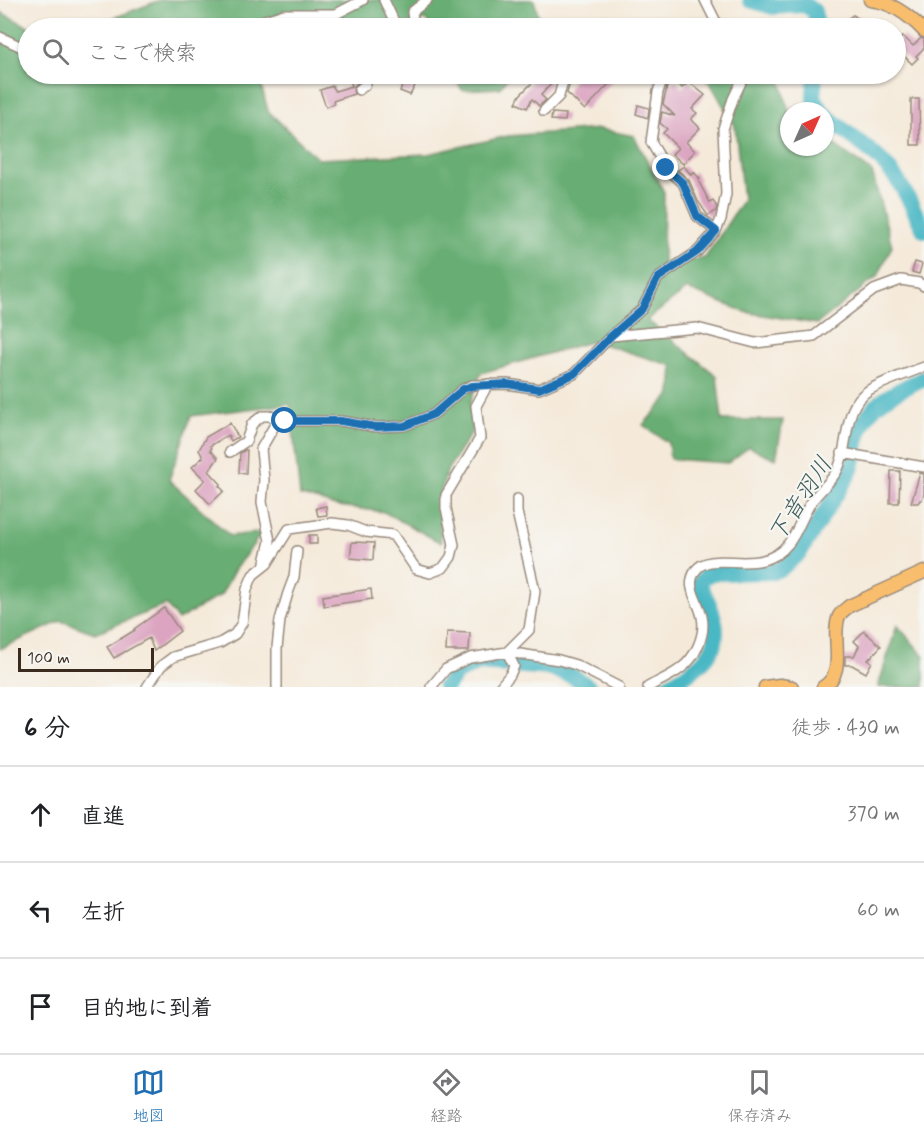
<!DOCTYPE html>
<html lang="ja">
<head>
<meta charset="utf-8">
<style>
  :root { --surface:#fff; --page:#f6f6f6; --text:#202124; --muted:#757577; --line:#e0e0e0; --accent:#1f6fb2 }
  body { margin:0; font-family:Mynerve,"Klee One",sans-serif; background:var(--page); color:var(--text) }
  .compass { position:absolute; left:780px; top:102px; width:54px; height:54px; border-radius:50%; background:var(--surface); box-shadow:0 2px 4px #0004; rotate:45deg }
  .scale { position:absolute; left:18px; bottom:15px; width:136px; box-sizing:border-box; padding-left:6px; border:3px solid #3b2a1e; border-top:0; font-size:16px; line-height:21px; white-space:nowrap; color:#3b2a1e; -webkit-text-stroke:4px #f6f6f2; paint-order:stroke }
  .stop { position:absolute; width:18px; height:18px; margin:-14px; border:4px solid #1f6fb2; border-radius:50%; background:#fff }
  .stop.end { background:#1f6fb2; border-color:#fff; box-shadow:0 2px 6px #0008 }
  .list { margin:0; padding:0; list-style:none }
  h2 { display:flex; justify-content:space-between; align-items:center; height:78px; margin:0; padding:0 24px; font-size:26px }
  h2 small { font-size:20px; font-weight:400; color:var(--muted) }
  .list li { display:grid; grid-template-columns:39px 1fr auto; gap:18px; align-items:center; box-sizing:border-box; height:96px; padding:0 24px; border-top:2px solid var(--line) }
  .list b { display:block; font-size:22px; white-space:nowrap }
  .list em { font-size:20px; font-style:normal; color:var(--muted) }
  .icon { flex:none; width:33px; height:33px; fill:none; stroke:currentColor; stroke-width:2; stroke-linecap:round; stroke-linejoin:round }
  .map { position:relative; flex:none; width:924px; height:687px; overflow:hidden }
  .search { position:absolute; background:var(--surface); box-shadow:0 2px 4px #0004; left:18px; right:18px; top:18px; height:66px; display:flex; align-items:center; gap:15px; box-sizing:border-box; padding:0 21px; border-radius:33px; color:var(--muted); font-size:22px }
  .sheet { height:366px; background:var(--surface) }
  nav { display:flex; justify-content:space-around; align-items:center; box-sizing:border-box; height:84px; border-top:2px solid var(--line); background:var(--surface); font-size:16px; color:var(--muted) }
  nav a { display:grid; justify-items:center; gap:3px }
  nav .on { color:var(--accent) }
  .map>svg:first-child { display:block }
</style>
</head>
<body>
<div class="map">
<svg width="924" height="687" viewBox="0 0 924 687">
  <rect width="100%" height="100%" fill="#f6f6f2"/>
  <filter id="ink" filterUnits="userSpaceOnUse"><feTurbulence type="fractalNoise" baseFrequency=".0167" numOctaves="2"/><feDisplacementMap in="SourceGraphic" scale="12" xChannelSelector="R" yChannelSelector="G"/><feConvolveMatrix kernelMatrix="1 2 1 2 8 2 1 2 1" color-interpolation-filters="sRGB"/></filter>
  <filter id="wash" filterUnits="userSpaceOnUse"><feTurbulence type="fractalNoise" baseFrequency=".008" numOctaves="4" result="noise"/><feDisplacementMap in="SourceGraphic" scale="24" xChannelSelector="R" yChannelSelector="G"/><feGaussianBlur stdDeviation="1.35" result="paint"/><feColorMatrix in="noise" values="0 0 0 0 0 0 0 0 0 0 0 0 0 0 0 0 0 1.4 0 .05"/><feComposite in="paint" operator="in"/></filter>
  <g filter="url(#wash)">
    <rect width="100%" height="100%" fill="#f5eada"/>
    <!-- forest -->
    <path fill="#67ad73" stroke="#516c48" stroke-width="1.5" d="M160,0H534L541,25L539,28H431L426,20L381,28H88Z
      M0,12L31,28H28V74H258L268,111L318,159L428,154L508,136L599,129L634,136L664,192L663,263L705,258L743,200L735,126L705,74H779L789,112V147H825V138L872,172L892,246L878,276L817,324L745,312L687,289L647,320L717,376L722,420H783L776,459L749,447L728,463L670,459L668,443L643,425L671,394L673,366L593,341L481,373L470,403L473,430L448,469L439,497L441,543L384,512L331,505L319,500L300,496L290,404L191,416L169,480L230,536L263,532L235,569L221,595L178,620L166,605L95,633L61,621L0,649Z
      M453,74H510L500,88L462,90Z
      M897,625L924,656V687H878Z"/>
    <g fill="none" stroke-linecap="round" stroke-linejoin="round">
      <!-- river -->
      <path stroke="#4ab7c4" stroke-width="16" d="M750,0L773,7L805,5L814,11L818,28
        M815,74L814,97L822,111
        M825,114C846,135 874,149 892,173C906,190 914,211 924,230
        M445,687L457,673L479,663L550,668L574,677L589,687
        M666,687C718,658 730,639 699,584L706,576L713,573L772,572L782,568L800,552L849,474C856,460 855,444 861,429C871,400 899,391 924,378"/>
    </g>
    <g id="blocks">
      <!-- building -->
      <path fill="#dca4c1" d="M853,15L873,28H851L842,23Z
        M903,36L913,46L921,38L924,39V48L916,56L918,58L912,64L901,53L896,58V44Z
        M348,74H358L359,81L353,88L354,94L333,101L334,104L326,107L320,90L333,86L335,91L352,86Z
        M392,74H421L410,95L400,91L405,80Z
        M541,74L552,83L541,95L546,100L539,106L532,99L527,108L516,103L520,95Z
        M572,74H618L585,110L567,93L569,86L573,81L571,78Z
        M675,80L682,88L689,82L705,95L692,109L697,113L691,119L700,128L686,142L695,151L683,164L672,154L678,148L663,133L667,129L660,123L662,112L675,116L663,104L668,83L670,85Z
        M911,99H919L920,145H911Z
        M638,105L649,108L648,118L636,114Z
        M552,113L566,114L565,121L551,120Z
        M684,166L691,175L694,172L700,179L698,180L710,203L713,201L717,207L716,211L708,216L698,201L689,180L678,170Z
        M915,262L922,264L919,274L912,272Z
        M230,423L238,437L231,441L228,435L210,446L212,448L210,450L218,458L209,471L221,484L219,486L224,491L210,504L196,489L205,480L192,467L203,457L199,450L206,437Z
        M245,450H247L246,474L239,473L240,453Z
        M891,471H900L899,503H890Z
        M920,473L924,474V494L922,500H920L918,503H911Z
        M326,506L327,515L318,516L316,508Z
        M309,535H317V544H309Z
        M352,542L374,543L373,560L350,558Z
        M371,589L372,599L324,606L323,596Z
        M164,608L180,631L154,651L149,638L114,658L107,647L135,630L134,629Z
        M864,631L881,646L868,660L872,662L866,673L852,665H845V656H854L859,646L854,641Z
        M447,632L470,633L469,651H446Z"/>
    </g>
  </g>
  <g filter="url(#ink)">
    <use href="#blocks" fill-opacity="0" stroke="#988a7c" stroke-width="1.5"/>
    <g fill="none" stroke-linecap="round" stroke-linejoin="round">
      <!-- minor casing -->
      <g stroke="#988a7c" stroke-width="12">
        <path id="minor" d="M384,0L397,28
          M705,0L719,28
          M240,28L284,14H336L363,0
          M414,28L412,12L427,0
          M546,28H549
          M0,37L28,50
          M359,90L366,84L365,74
          M544,111L559,96L565,74
          M716,231L721,219L726,194L723,129L733,99L745,74
          M611,336L697,328L755,343L814,336L874,290L901,280L919,283L924,286
          M285,421H341L376,427L404,426L434,414L463,389L472,385L507,384L539,389L574,374L611,336L642,309L658,278L697,252L716,231L697,216L683,183L666,168L651,142L658,92L664,74
          M230,452L246,441L252,424L262,416H272L277,421L261,449L264,480L262,502L270,541L265,562
          M842,453L924,467
          M507,652L529,630L535,591L517,512V499
          M147,687L161,666L173,657L220,643L235,634L242,623L247,589L253,575L267,564L289,529L332,523L348,525L366,532L393,535L416,569L430,573L443,568L451,557L454,545L446,508V495L480,438L476,406L488,384
          M277,687V648L280,620L288,593L294,577L297,551
          M431,687L446,669L470,658L507,652L559,660L576,665L619,687
          M500,687L510,675L514,666L507,652
          M648,687C659,681 671,676 680,669C695,659 706,635 702,617C699,600 684,587 696,570C713,548 761,579 788,544C798,532 803,514 812,501C820,490 833,480 838,469C850,443 842,407 869,390C882,382 909,373 924,367"/>
      </g>
      <!-- major casing -->
      <g stroke="#988a7c" stroke-width="15">
        <path id="major" d="M870,0C892,2 909,15 924,31
          M765,687L780,685L792,687
          M823,687C848,673 830,638 839,616C841,612 846,609 849,606L924,572"/>
      </g>
      <!-- minor -->
      <use href="#minor" stroke="#fff" stroke-width="9"/>
      <!-- major -->
      <use href="#major" stroke="#f9be6d" stroke-width="12"/>
    </g>
  </g>
  <g fill="none" stroke-linecap="round" stroke-linejoin="round" filter="url(#ink)">
    <!-- route -->
    <path stroke="#1f6fb2" stroke-width="8" d="M285,421H341L376,427L404,426L434,414L463,389L472,386L507,384L539,389L574,374L611,336L642,309L658,278L697,252L716,231L697,216L683,183L666,168"/>
  </g>
  <g text-anchor="middle" stroke-width="4.5" stroke-linejoin="round" paint-order="stroke">
    <!-- water labels -->
    <g font-size="24" font-style="italic" fill="#405b58" stroke="#f6f6f2">
      <text transform="translate(800 499) rotate(-57)" y="8">下音羽川</text>
    </g>
  </g>
</svg>
<svg class="compass" viewBox="-18 -18 36 36"><path d="M0-13l5 13h-10z" fill="#e53935"/><path d="M0 13l5-13h-10z" fill="#757577"/></svg>
<div class="scale">100 m</div>
<div class="stop" style="left:285px;top:421px"></div>
<div class="stop end" style="left:666px;top:168px"></div>
<div class="search"><svg class="icon" aria-label="search" viewBox="0 0 24 24"><circle cx="10" cy="10" r="6"/><path d="M15 15l6 6"/></svg>ここで検索</div>
</div>
<section class="sheet">
<h2>6 分<small>徒歩 · 430 m</small></h2>
<ul class="list">
<li><svg class="icon" aria-label="ahead" viewBox="0 0 24 24"><path d="M12 20V5M6 11l6-6 6 6"/></svg><div><b>直進</b></div><em>370 m</em></li>
<li><svg class="icon" aria-label="left" viewBox="0 0 24 24"><path d="M17 20v-9H6M10 6l-5 5 5 5"/></svg><div><b>左折</b></div><em>60 m</em></li>
<li><svg class="icon" aria-label="arrive" viewBox="0 0 24 24"><path d="M6 21V4h12l-3 4 3 4H6"/></svg><div><b>目的地に到着</b></div></li>
</ul>
</section>
<nav>
<a class="on"><svg class="icon" aria-label="map" viewBox="0 0 24 24"><path d="M3 6l6-2 6 2 6-2v14l-6 2-6-2-6 2zM9 4v14M15 6v14"/></svg>地図</a>
<a><svg class="icon" aria-label="directions" viewBox="0 0 24 24"><path d="M12 3l9 9-9 9-9-9zM9 14v-3h6M13 9l2 2-2 2"/></svg>経路</a>
<a><svg class="icon" aria-label="saved" viewBox="0 0 24 24"><path d="M7 4h10v16l-5-4-5 4z"/></svg>保存済み</a>
</nav>
</body>
</html>
